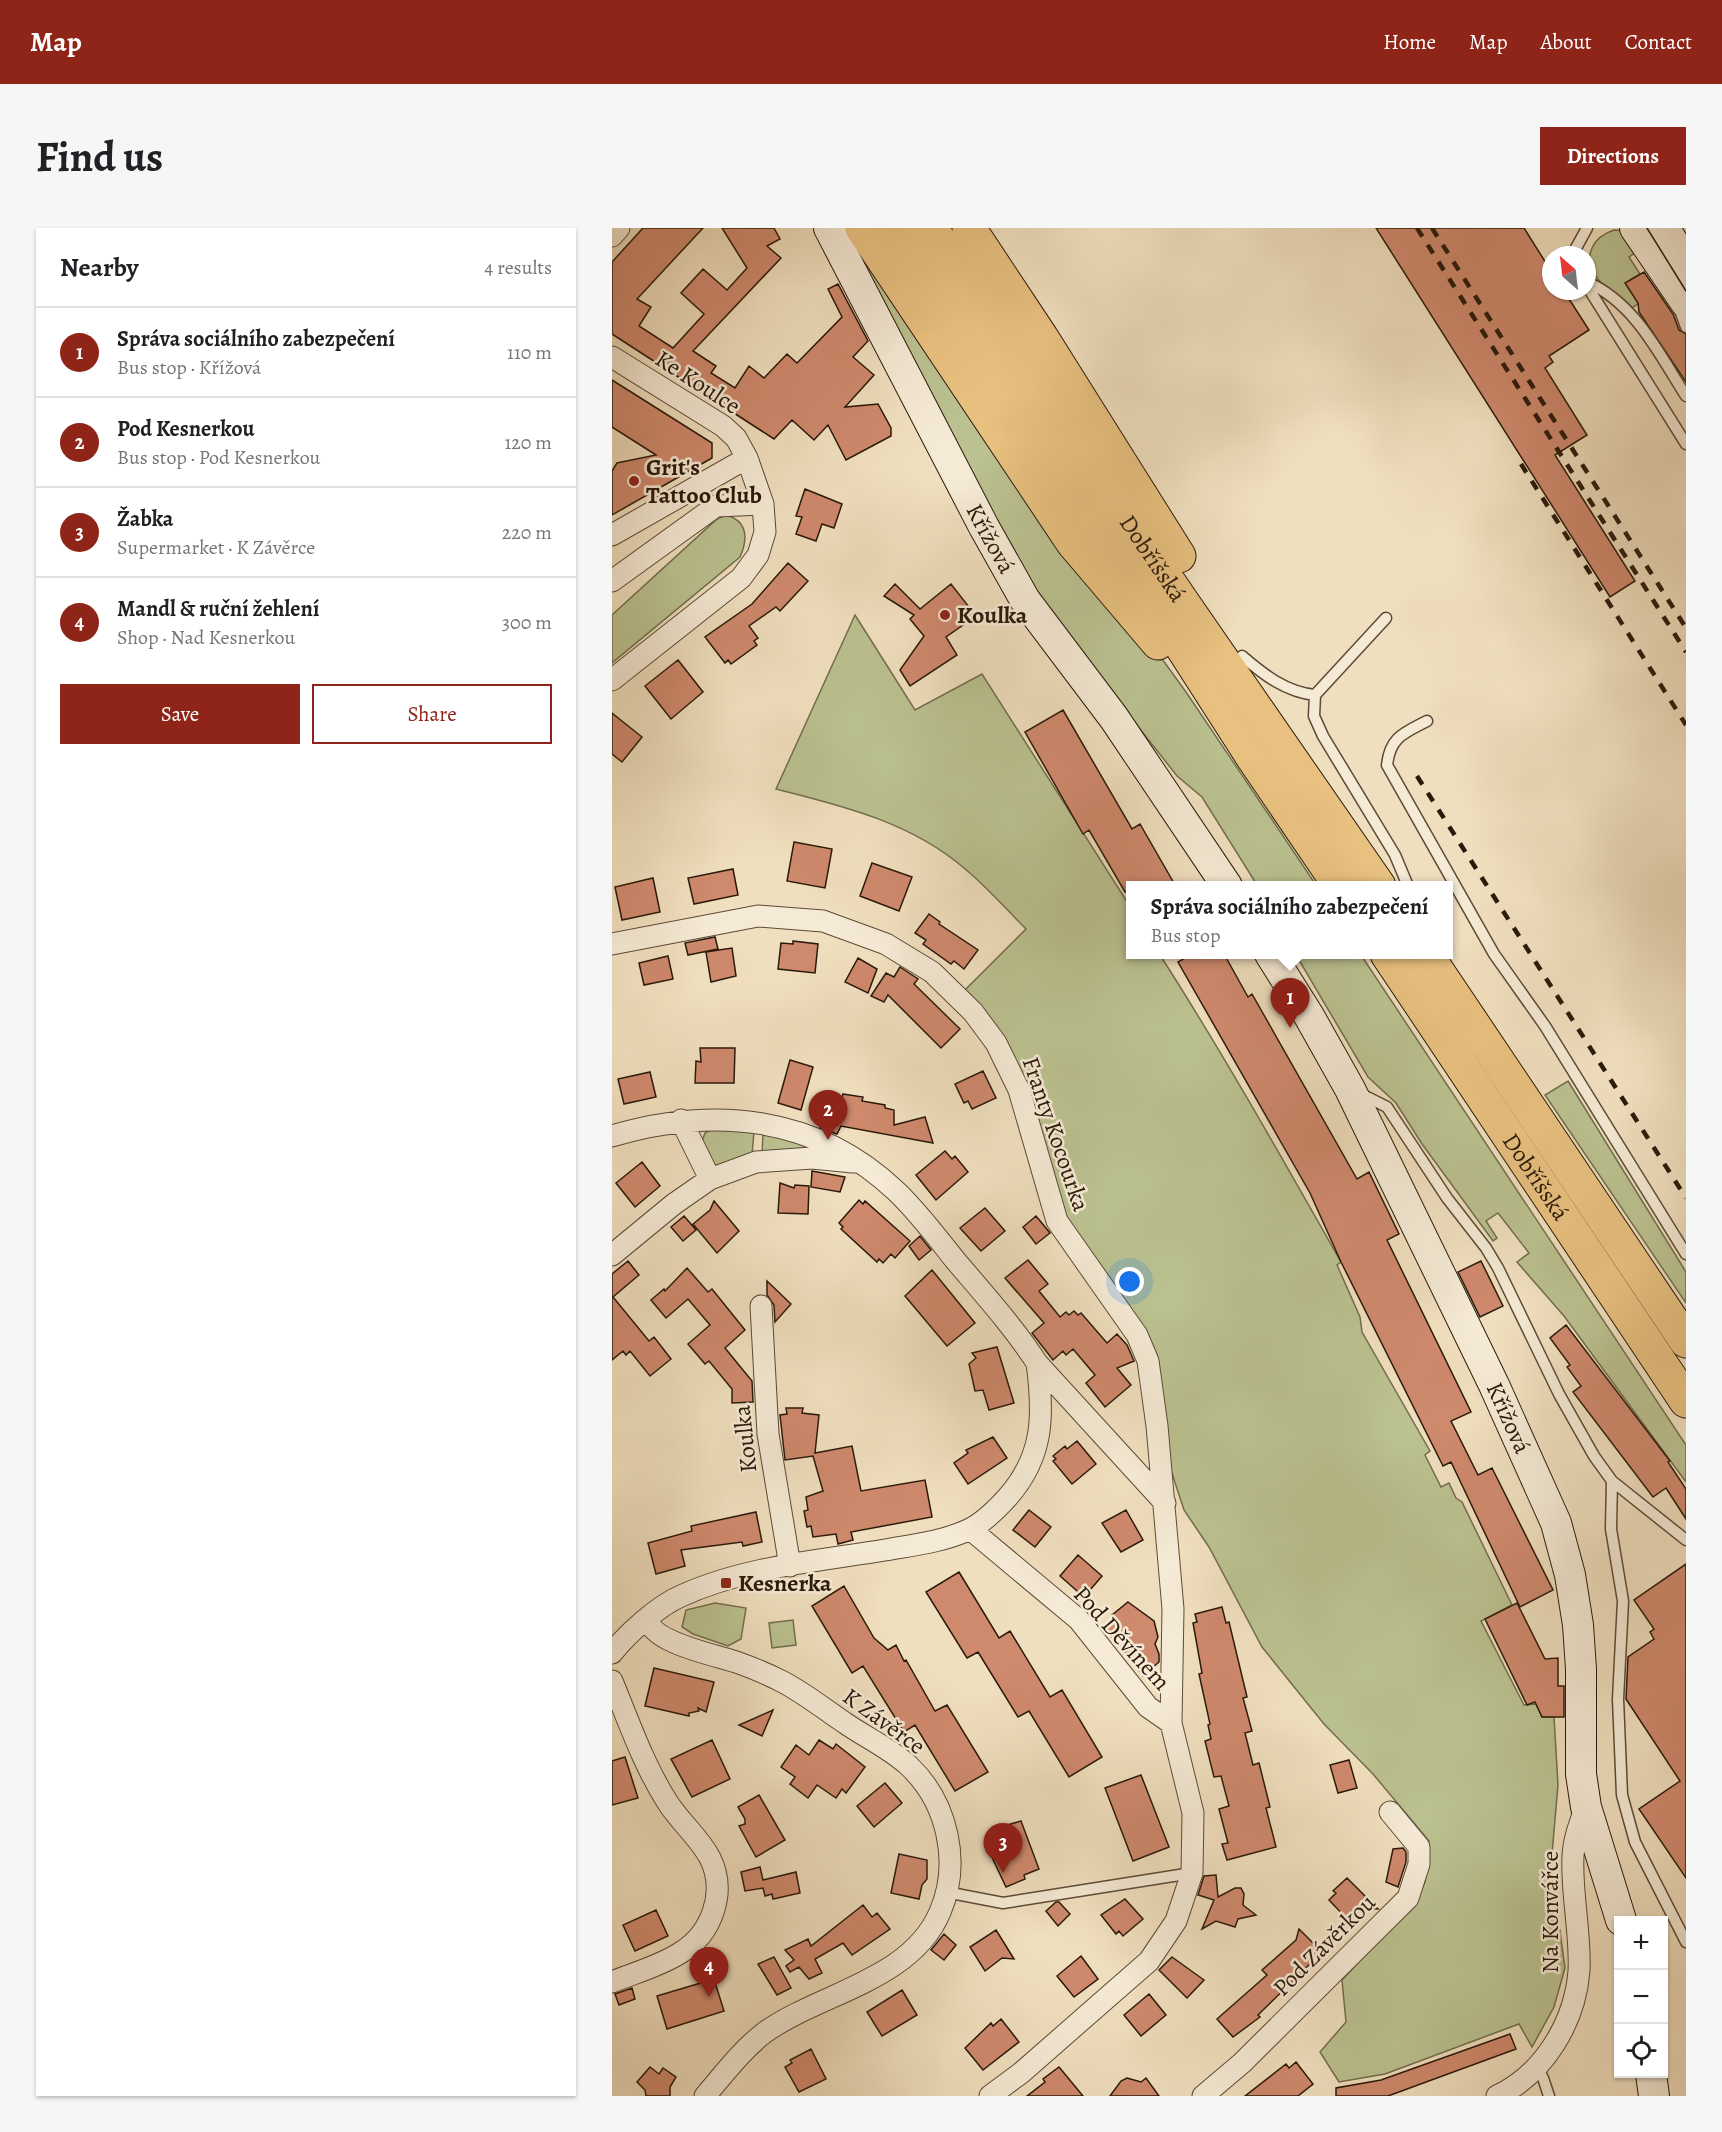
<!DOCTYPE html>
<html lang="en">
<head>
<meta charset="utf-8">
<style>
  :root { --surface:#fff; --page:#f6f6f6; --text:#202124; --muted:#757577; --line:#e0e0e0; --accent:#8f2418 }
  body { margin:0; font-family:Alegreya,serif; background:var(--page); color:var(--text) }
  .controls { position:absolute; right:18px; bottom:18px; display:grid; overflow:hidden; border-radius:0px; box-shadow:0 2px 4px #0004 }
  .controls button { width:54px; height:54px; display:grid; place-items:center; padding:0; border:0; border-bottom:2px solid var(--line); background:var(--surface); color:var(--text); font:30px sans-serif }
  .compass { position:absolute; left:930px; top:18px; width:54px; height:54px; border-radius:50%; background:var(--surface); box-shadow:0 2px 4px #0004; rotate:332deg }
  .you { position:absolute; left:518px; top:1054px; width:21px; height:21px; margin:-15px; border:4px solid #fff; border-radius:50%; background:#1a73e8; box-shadow:0 0 0 9px #1a73e833 }
  .badge { display:grid; place-items:center; width:39px; height:39px; border-radius:50%; background:var(--accent); color:#fff; font-size:20px; font-weight:700 }
  .pin { position:absolute; translate:-50% -50px; filter:drop-shadow(0 2px 3px #0008) }
  .pin::after { content:''; position:absolute; top:32px; width:21px; height:18px; background:inherit; clip-path:polygon(0 0,100% 0,50% 100%) }
  .popup { position:absolute; left:514px; top:653px; width:327px; height:78px; box-sizing:border-box; display:grid; place-content:center; border-radius:0px; background:var(--surface); filter:drop-shadow(0 2px 4px #0005); font-size:20px; white-space:nowrap; color:var(--muted) }
  .popup b { font-size:22px; color:var(--text) }
  .popup::after { content:''; position:absolute; left:50%; top:100%; margin-left:-12px; border:12px solid transparent; border-top-color:var(--surface) }
  .list { margin:0; padding:0; list-style:none }
  h2 { display:flex; justify-content:space-between; align-items:center; height:78px; margin:0; padding:0 24px; font-size:26px }
  h2 small { font-size:20px; font-weight:400; color:var(--muted) }
  .list li { display:grid; grid-template-columns:39px 1fr auto; gap:18px; align-items:center; box-sizing:border-box; height:90px; padding:0 24px; border-top:2px solid var(--line) }
  .list b { display:block; font-size:22px; white-space:nowrap }
  .list p { margin:0; font-size:20px; white-space:nowrap; color:var(--muted) }
  .list em { font-size:20px; font-style:normal; color:var(--muted) }
  .actions { display:flex; gap:12px; padding:18px 24px }
  .actions a { flex:1; padding:14px 0; border:2px solid var(--accent); border-radius:0px; text-align:center; font-size:21px; color:var(--accent) }
  .actions .main { background:var(--accent); color:#fff }
  .icon { flex:none; width:33px; height:33px; fill:none; stroke:currentColor; stroke-width:2; stroke-linecap:round; stroke-linejoin:round }
  .map { position:relative; flex:none; width:1074px; height:1868px; overflow:hidden; border-radius:0px }
  header { display:flex; align-items:center; gap:36px; box-sizing:border-box; height:84px; padding:0 30px; background:var(--accent); color:#fff }
  header strong { font-size:28px }
  nav { display:flex; gap:33px; margin-inline-start:auto; font-size:21px }
  .intro { display:flex; align-items:center; justify-content:space-between; box-sizing:border-box; height:144px; padding:0 36px }
  h1 { margin:0; font-size:42px }
  .button { padding:15px 27px; border-radius:0px; background:var(--accent); color:#fff; font-size:21px; font-weight:700 }
  main { display:flex; gap:36px; padding:0 36px }
  aside { flex:1; background:var(--surface); border-radius:0px; box-shadow:0 2px 4px #0004 }
  .map>svg:first-child { display:block }
</style>
</head>
<body>
<header>
<strong>Map</strong>
<nav><a>Home</a><a>Map</a><a>About</a><a>Contact</a></nav>
</header>
<div class="intro"><h1>Find us</h1><a class="button">Directions</a></div>
<main>
<aside>
<h2>Nearby<small>4 results</small></h2>
<ul class="list">
<li><span class="badge">1</span><div><b>Správa sociálního zabezpečení</b><p>Bus stop · Křížová</p></div><em>110 m</em></li>
<li><span class="badge">2</span><div><b>Pod Kesnerkou</b><p>Bus stop · Pod Kesnerkou</p></div><em>120 m</em></li>
<li><span class="badge">3</span><div><b>Žabka</b><p>Supermarket · K Závěrce</p></div><em>220 m</em></li>
<li><span class="badge">4</span><div><b>Mandl &amp; ruční žehlení</b><p>Shop · Nad Kesnerkou</p></div><em>300 m</em></li>
</ul>
<div class="actions"><a class="main">Save</a><a>Share</a></div>
</aside>
<div class="map">
<svg width="1074" height="1868" viewBox="0 0 1074 1868">
  <rect width="100%" height="100%" fill="#f0dfbe"/>
  <filter id="stains"><feTurbulence type="fractalNoise" baseFrequency=".00333" numOctaves="4"/><feColorMatrix values="0 0 0 0 .2 0 0 0 0 .09 0 0 0 0 .02 0 0 0 .5 -.17"/></filter>
  <radialGradient id="worn" r=".72"><stop offset=".6" stop-color="#630" stop-opacity="0"/><stop offset="1" stop-color="#630" stop-opacity=".3"/></radialGradient>
  <!-- green -->
  <path fill="#bbc190" stroke="#726d4d" stroke-width="1.5" d="M238,0L574,464L704,657H645L590,569L565,548L428,374L238,18Z
    M1002,2L1014,3L1030,20L1017,29L1028,46L1018,52L1027,75L1020,80C1003,66 968,47 980,20C984,11 993,5 1002,2Z
    M114,287C136,293 136,311 128,329L0,435V387L105,291Z
    M243,387L303,482L370,446L519,680V726L548,727C612,827 670,930 729,1034L725,1037L748,1089L750,1104L818,1223L813,1227L829,1259L837,1255L844,1270L850,1274L900,1377L869,1393L912,1477L924,1476L930,1489H942L946,1557L939,1638L953,1740L942,1779L920,1819L907,1796L773,1846L727,1854L708,1824L734,1794L730,1752L805,1671L813,1654L817,1613L761,1546L712,1496L650,1419L597,1319L572,1282L551,1218L547,1151L457,994L352,763L414,701C394,681 374,658 352,640C298,594 231,578 164,561Z
    M684,727H749L1074,1217V1254L952,1088L905,1034L917,1025L886,985L874,993L885,1010L881,1013L810,916L784,875L756,849Z
    M956,853L1074,1044V1075L933,867Z
    M100,901L142,903L140,927L103,938L89,916L93,905Z
    M151,904L196,917L198,921L150,927Z
    M103,1375L134,1380L129,1411L116,1418L81,1406L70,1399L74,1382Z
    M181,1392L184,1417L160,1420L157,1395Z"/>
  <!-- building -->
  <path fill="#cf896d" stroke="#2a190a" stroke-width="1.5" d="M31,0H91L25,71L39,79L27,98L61,120L92,86L69,65L91,41L115,62L135,40L110,0H162L168,11L155,18L169,30L81,123L104,138L99,145L123,160L137,138L152,150L175,126L185,135L230,89L216,61L226,56L256,113L241,129L262,147L233,179L266,176L279,200V208L234,232L216,197L202,212L180,192L162,211L0,106V34Z
    M764,0H912L939,43V63H952L977,102L937,128L941,134L933,140L975,207L943,227L1023,353L998,369Z
    M1032,44L1061,86L1067,102L1074,106V154L1027,84L1026,75L1013,55Z
    M0,152L100,215V230L0,287V243L5,235L44,227L0,199Z
    M193,261L230,276L222,300L210,296L204,313L184,306L190,289L184,288Z
    M176,335L196,353L168,383L164,379L137,398L146,410L142,413L145,417L119,436L116,432L113,435L93,409L140,376Z
    M283,356L308,381L339,356L364,388L334,409L345,427L298,458L288,442L312,408L298,391L302,387L272,368Z
    M66,432L91,464L59,491L33,458Z
    M451,482L520,601L528,596L563,657H519V661L513,664L477,602L471,606L413,504Z
    M0,485L30,509L10,534L0,526Z
    M182,614L220,621L213,660L175,653Z
    M260,635L300,649L287,683L248,668Z
    M121,641L126,667L82,676L76,650Z
    M41,650L48,684L10,692L3,659Z
    M317,686L328,694L327,696L366,722L352,741L342,733L339,736L311,716L314,712L303,705Z
    M103,709L106,721L76,727L73,715Z
    M181,713L206,716L203,745L166,741L169,715L181,716Z
    M120,720L124,748L99,754L94,724Z
    M580,726H612L636,769L640,766L745,951L757,944L787,1006L775,1012L859,1184L839,1193L866,1247L880,1240L941,1362L908,1379L839,1234L831,1238L729,1034L698,965L566,734Z
    M56,728L61,751L32,757L27,735Z
    M246,730L265,741L256,765L233,754Z
    M288,739L306,751L302,756L348,801L329,820L276,767L272,774L259,768L274,745L282,749Z
    M88,820H123L122,855H83L84,833L89,834Z
    M178,832L201,839L189,882L166,875Z
    M371,843L384,870L360,881L356,873L352,875L343,856Z
    M38,844L44,869L12,876L6,851Z
    M231,866L251,869L250,873L273,877V880L282,882V897L313,889L321,915L229,898L225,906L208,900L215,883L223,886Z
    M333,923L340,931L343,928L356,944L324,972L304,947Z
    M30,934L48,958L23,979L4,955Z
    M200,943L233,949L228,964L199,959Z
    M168,955L182,960L183,957L197,958L196,986L166,985Z
    M247,972L251,976L253,973L298,1013L283,1030L279,1026L271,1035L267,1031L265,1034L229,1001L231,999L227,995Z
    M102,973L127,1003L105,1025L81,996L98,982Z
    M373,980L393,1003L369,1023L348,1000Z
    M72,988L84,1002L71,1013L59,999Z
    M424,988L438,1005L424,1016L411,999Z
    M308,1008L319,1022L307,1032L297,1018Z
    M416,1032L436,1056L427,1063L448,1089L454,1084L457,1087L462,1083L466,1087L469,1085L495,1115L505,1106L515,1117L522,1133L505,1140L519,1157L493,1179L474,1155L483,1147L461,1121L454,1127L451,1123L441,1132L420,1105L432,1095L393,1050Z
    M16,1033L27,1047L1,1069L37,1113L42,1109L59,1131L38,1148L18,1123L14,1127L11,1123L0,1132V1046Z
    M869,1033L891,1078L868,1089L846,1044Z
    M75,1040L96,1064L100,1061L133,1102L113,1120L140,1153L141,1174L120,1175V1161L97,1133L93,1136L76,1116L98,1097L76,1071L54,1090L39,1072L52,1061L53,1063Z
    M320,1042L363,1095L335,1118L293,1068Z
    M155,1053L179,1076L163,1094L162,1077L155,1067Z
    M954,1097L1058,1233L1056,1234L1074,1261V1291L1054,1260L1041,1269L961,1164L969,1158L955,1139L958,1137L938,1110Z
    M385,1119L402,1175L377,1182L371,1162L363,1163L357,1136L364,1130L360,1125Z
    M174,1180H191L190,1185L207,1187L203,1225L240,1218L249,1263L313,1252L320,1289L239,1304L241,1312L226,1316L224,1306L201,1309L199,1298L195,1299L192,1283L196,1282L194,1269L211,1263L201,1228L173,1232L168,1187L175,1186Z
    M381,1209L395,1230L356,1256L342,1235L356,1225L354,1222Z
    M465,1213L484,1236L460,1256L441,1233L444,1231L441,1228L453,1218L455,1221Z
    M417,1282L439,1299L423,1319L401,1302Z
    M514,1282L531,1312L509,1324L490,1295Z
    M144,1284L150,1314L131,1318L130,1314L69,1322L73,1338L44,1346L36,1315L80,1303L79,1298Z
    M466,1327L490,1348L472,1369L448,1348Z
    M1074,1336V1650L1027,1581L1068,1553L1014,1471L1016,1429L1042,1411L1038,1404L1042,1401L1022,1372Z
    M347,1344L387,1410L398,1403L438,1469L450,1462L490,1529L457,1549L417,1483L406,1489L366,1424L355,1430L314,1364Z
    M232,1358L262,1410L276,1422L284,1417L292,1433L294,1432L323,1483L335,1477L376,1544L343,1563L303,1497L292,1504L251,1438L240,1445L200,1378Z
    M516,1374L542,1393L546,1409L543,1416L547,1426V1434L531,1448L514,1424L491,1399L503,1390L500,1387Z
    M905,1375L933,1431L946,1430V1458H952V1489H930L923,1474L915,1477L873,1391Z
    M610,1379L614,1395L617,1394L635,1469L631,1470L640,1503L633,1505L641,1537L647,1535L658,1579L654,1580L664,1619L615,1632L610,1616L616,1615L607,1581L617,1578L609,1548L602,1549L593,1513L599,1511L596,1497L598,1496L587,1446L590,1445L581,1395L585,1394L583,1386Z
    M42,1440L102,1454L94,1484L86,1480L87,1483L77,1485V1488L33,1478Z
    M161,1482L150,1508L127,1497L141,1491Z
    M100,1512L118,1551L80,1569L59,1531Z
    M207,1512L221,1521L224,1516L253,1539L234,1565L230,1561L224,1570L205,1557L196,1570L178,1556L183,1549L169,1539L184,1517L197,1527Z
    M13,1529L26,1570L0,1577V1533Z
    M737,1532L745,1560L726,1565L718,1537Z
    M529,1547L557,1619L521,1633L493,1560Z
    M273,1555L290,1575L262,1599L245,1578Z
    M147,1567L173,1612L144,1629L127,1598L133,1596V1591L126,1579Z
    M409,1593L427,1641L412,1647L413,1651L394,1659L377,1623L374,1608L383,1604L382,1601Z
    M791,1620L794,1624V1634L786,1659L774,1654L781,1621Z
    M287,1626L315,1632V1651L310,1657L307,1671L279,1665Z
    M148,1639L151,1652L184,1644L188,1665L161,1671L160,1666L153,1668L151,1660L133,1663L129,1644Z
    M604,1647L606,1669L623,1660H629L632,1666L631,1677L644,1687L626,1691L623,1699L604,1693L590,1701L602,1672L586,1667L592,1648Z
    M735,1650L766,1681L746,1680L735,1691L717,1672L724,1665L721,1663Z
    M513,1671L531,1691L511,1708L507,1703L504,1706L489,1687Z
    M444,1674H447L458,1686L446,1698L434,1683Z
    M251,1677L260,1689L265,1685L278,1701L240,1727L231,1715L203,1731L210,1745L197,1751L187,1739L178,1744L174,1738L182,1732L173,1722L196,1711L199,1718Z
    M44,1682L56,1708L23,1723L11,1697Z
    M687,1701L710,1724L646,1787L648,1789L621,1809L605,1791L655,1747L650,1742L684,1712Z
    M384,1702L402,1731L390,1730L373,1743L358,1719Z
    M332,1706L344,1717L332,1732L319,1722Z
    M469,1728L486,1751L462,1769L445,1748Z
    M162,1729L179,1760L165,1767L146,1736Z
    M560,1729L592,1752L575,1770L547,1742Z
    M102,1751L112,1783L55,1801L45,1768Z
    M20,1760L23,1771L7,1777L3,1766Z
    M290,1762L305,1787L270,1808L255,1784Z
    M537,1766L554,1787L529,1808L512,1787Z
    M389,1791L407,1814L371,1842L353,1820L379,1795L381,1798Z
    M898,1806L904,1821L776,1868H724V1860L769,1852Z
    M199,1821L214,1851L187,1864L173,1839L180,1835L178,1832Z
    M684,1834L701,1856L686,1868H633L674,1836L677,1840Z
    M38,1839L47,1846L51,1840L64,1849L58,1859V1868H34L33,1862L25,1854Z
    M447,1839L471,1868H415L433,1854L431,1851Z
    M515,1850L529,1854L534,1850L547,1868H498L509,1853Z"/>
  <g fill="none" stroke-linecap="round" stroke-linejoin="round">
    <!-- lane casing -->
    <g stroke="#5c4a37" stroke-width="13">
      <path id="lane" d="M965,27L964,20L975,0
        M975,54C1023,75 1047,126 1074,168
        M975,58L1074,216
        M1066,77L1074,99
        M630,428C652,447 674,464 703,467L702,488L711,508L783,627L796,658
        M703,467L774,390
        M815,493C792,505 778,509 775,537L882,726L933,798L1074,1026
        M749,866L775,879L835,970L874,1020L886,1040L947,1166L982,1228L1000,1253L1074,1312
        M1000,1253L999,1301L1011,1373L1006,1471L1010,1567L1023,1614L1074,1714
        M334,1664L391,1675L580,1645
        M924,1839L931,1850L937,1868"/>
    </g>
    <!-- street casing -->
    <g stroke="#5c4a37" stroke-width="23">
      <path id="street" d="M0,8L7,0
        M0,129L111,198L124,210L135,230L151,276L153,304L146,327L129,350L0,452
        M0,307L135,230
        M0,353L104,278L151,276
        M0,716L146,688L211,693L274,716L320,744L361,784L384,815L407,862L445,993L525,1107L536,1133L545,1198L561,1381L559,1495L581,1585L580,1645L564,1693L537,1733L409,1845L378,1868
        M0,908C101,878 204,887 284,963C306,984 324,1008 343,1032C371,1065 401,1098 425,1135L553,1275
        M98,951L144,934L200,930L241,934
        M0,1027L62,976L98,951L69,892
        M149,1078L156,1206L178,1338
        M358,1301L467,1392L536,1479L559,1495
        M37,1391C38,1415 108,1428 127,1435C141,1440 155,1446 169,1453C191,1464 212,1481 233,1495C253,1509 279,1521 297,1538C336,1575 349,1635 328,1684C299,1753 207,1765 152,1805C130,1822 111,1847 93,1868
        M0,1425C16,1405 46,1378 69,1368C132,1339 206,1333 273,1322C301,1317 330,1314 356,1302C371,1295 383,1283 394,1271C432,1229 432,1188 425,1135
        M0,1453C17,1494 32,1538 56,1575C68,1594 87,1609 98,1630C115,1664 100,1706 68,1725C48,1738 22,1745 0,1754
        M591,1868L630,1835L796,1670L807,1636V1619L778,1584
        M885,1868C932,1846 963,1794 967,1743C969,1705 959,1666 961,1628C962,1610 968,1595 974,1579"/>
    </g>
    <!-- secondary casing -->
    <g stroke="#2a190a" stroke-width="32">
      <g id="secondary">
        <path id="s1" d="M217,0L372,299L413,372L502,490L615,658"/>
        <path d="M1023,0L1074,75"/>
        <path d="M1052,0L1074,34"/>
        <path id="s2" d="M658,726L697,788L738,861L882,1157L944,1295L958,1347L966,1397L969,1441V1546L974,1579L1009,1692"/>
        <path d="M1039,1846L1042,1868"/>
      </g>
    </g>
    <!-- highway casing -->
    <g stroke="#2a190a" stroke-width="35">
      <g id="highway">
        <path d="M250,0L461,315L546,415"/>
        <path d="M283,0L543,377L641,530L728,658"/>
        <path id="s3" d="M319,0L567,369L767,658"/>
        <path d="M357,0L430,110L567,328"/>
        <path id="s4" d="M775,726L1074,1173"/>
        <path d="M814,726L1074,1113"/>
      </g>
    </g>
    <!-- lane -->
    <use href="#lane" stroke="#f5ead5" stroke-width="10"/>
    <!-- street -->
    <use href="#street" stroke="#f5ead5" stroke-width="21"/>
    <!-- secondary -->
    <use href="#secondary" stroke="#f5ead5" stroke-width="30"/>
    <!-- highway -->
    <use href="#highway" stroke="#e8c07f" stroke-width="33"/>
    <!-- tram -->
    <path stroke="#2a190a" stroke-width="1.5" d="M1035,0L1074,63"/>
    <!-- rail -->
    <path stroke="#2a190a" stroke-width="4.5" stroke-dasharray="10 10" stroke-linecap="butt" d="M805,0L1074,424
      M820,0L1074,400
      M909,236L1074,497
      M805,548L1074,970"/>
  </g>
  <!-- markers -->
  <g fill="#8f2418" stroke="#f5ead5" stroke-width="2">
    <circle cx="22" cy="253" r="6"/>
    <circle cx="333" cy="387" r="6"/>
    <rect x="108" y="1349" width="12" height="12" rx="3"/>
  </g>
  <g text-anchor="middle" stroke-width="5" stroke-linejoin="round" paint-order="stroke">
    <!-- street labels -->
    <g font-size="24" fill="#2a190a" stroke="#f5ead5">
      <text transform="translate(86 154) rotate(33)" y="8">Ke Koulce</text>
      <text dy="8" stroke="none"><textPath href="#s1" startOffset="350">Křížová</textPath></text>
      <text dy="8" stroke="none"><textPath href="#s3" startOffset="398">Dobříšská</textPath></text>
      <text transform="translate(444 906) rotate(71)" y="8">Franty Kocourka</text>
      <text dy="8" stroke="none"><textPath href="#s4" startOffset="268">Dobříšská</textPath></text>
      <text dy="8" stroke="none"><textPath href="#s2" startOffset="522">Křížová</textPath></text>
      <text transform="translate(133 1211) rotate(-96)" y="8">Koulka</text>
      <text transform="translate(510 1410) rotate(48)" y="8">Pod Děvínem</text>
      <text transform="translate(272 1493) rotate(36)" y="8">K Závěrce</text>
      <text transform="translate(938 1684) rotate(-90)" y="8">Na Konvářce</text>
      <text transform="translate(712 1717) rotate(-45)" y="8">Pod Závěrkou</text>
    </g>
    <!-- poi labels -->
    <g font-size="24" font-weight="bold" fill="#2a190a" stroke="#f5ead5" text-anchor="start">
      <text x="34" y="247">Grit's<tspan x="34" dy="28">Tattoo Club</tspan></text>
      <text x="345" y="395">Koulka</text>
      <text x="126" y="1363">Kesnerka</text>
    </g>
  </g>
  <rect width="100%" height="100%" filter="url(#stains)"/>
  <rect width="100%" height="100%" fill="url(#worn)"/>
</svg>
<div class="controls">
<button>+</button>
<button>−</button>
<button><svg class="icon" aria-label="locate" viewBox="0 0 24 24"><circle cx="12" cy="12" r="6"/><path d="M12 2v4M12 18v4M2 12h4M18 12h4"/></svg></button>
</div>
<svg class="compass" viewBox="-18 -18 36 36"><path d="M0-13l5 13h-10z" fill="#e53935"/><path d="M0 13l5-13h-10z" fill="#757577"/></svg>
<div class="you"></div>
<div class="pin badge" style="left:678px;top:800px">1</div>
<div class="popup"><b>Správa sociálního zabezpečení</b>Bus stop</div>
<div class="pin badge" style="left:216px;top:912px">2</div>
<div class="pin badge" style="left:391px;top:1645px">3</div>
<div class="pin badge" style="left:97px;top:1769px">4</div>
</div>
</main>
</body>
</html>
